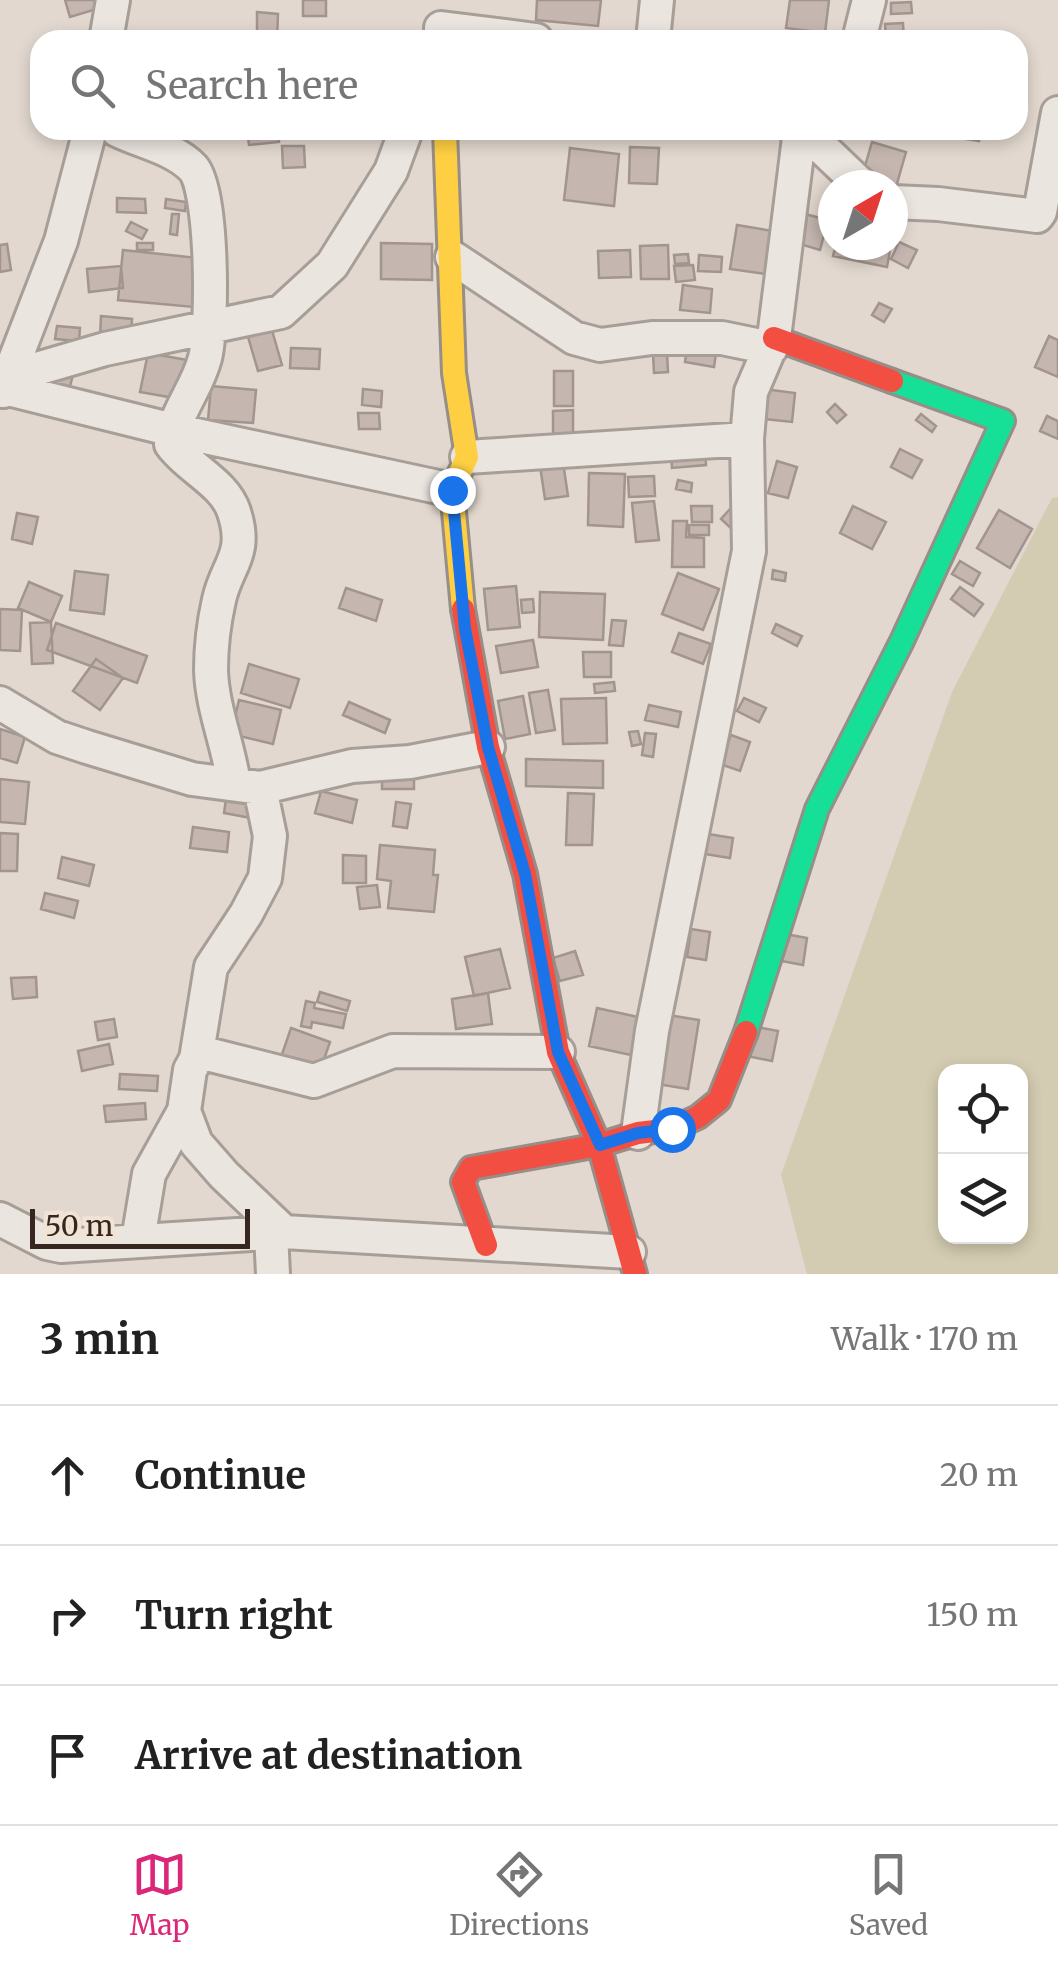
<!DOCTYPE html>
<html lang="en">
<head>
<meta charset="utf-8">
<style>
  :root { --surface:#fff; --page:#f6f6f6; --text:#222; --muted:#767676; --line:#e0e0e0; --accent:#db2777 }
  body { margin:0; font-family:Merriweather,serif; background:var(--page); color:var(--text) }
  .controls { position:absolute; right:30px; bottom:30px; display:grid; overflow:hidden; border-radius:20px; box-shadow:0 5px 15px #0003 }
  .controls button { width:90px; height:90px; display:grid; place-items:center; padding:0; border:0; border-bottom:2px solid var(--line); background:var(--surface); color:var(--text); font:50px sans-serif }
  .compass { position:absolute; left:818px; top:170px; width:90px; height:90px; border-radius:50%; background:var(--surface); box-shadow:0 5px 15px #0003; rotate:39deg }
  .scale { position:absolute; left:30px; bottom:25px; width:220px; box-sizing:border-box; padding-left:10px; border:5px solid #352620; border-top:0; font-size:28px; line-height:35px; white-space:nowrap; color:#352620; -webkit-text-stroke:8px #f2e4d5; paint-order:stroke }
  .stop { position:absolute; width:30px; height:30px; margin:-22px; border:8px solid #1a73e8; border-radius:50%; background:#fff }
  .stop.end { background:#1a73e8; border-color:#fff; box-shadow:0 2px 10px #0008 }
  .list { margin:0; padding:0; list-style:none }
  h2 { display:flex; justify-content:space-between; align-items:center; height:130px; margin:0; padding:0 40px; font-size:42px }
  h2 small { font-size:32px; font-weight:400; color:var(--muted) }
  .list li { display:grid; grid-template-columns:65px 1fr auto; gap:30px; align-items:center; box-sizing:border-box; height:140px; padding:0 40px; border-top:2px solid var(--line) }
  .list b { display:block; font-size:38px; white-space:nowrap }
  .list em { font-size:32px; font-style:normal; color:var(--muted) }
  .icon { flex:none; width:55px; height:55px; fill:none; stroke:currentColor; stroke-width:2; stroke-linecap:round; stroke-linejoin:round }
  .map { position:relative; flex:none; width:1058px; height:1274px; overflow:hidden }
  .search { position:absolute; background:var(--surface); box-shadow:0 5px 15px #0003; left:30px; right:30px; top:30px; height:110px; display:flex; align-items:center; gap:25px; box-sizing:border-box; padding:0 35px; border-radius:30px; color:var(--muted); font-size:38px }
  .sheet { height:550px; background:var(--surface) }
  nav { display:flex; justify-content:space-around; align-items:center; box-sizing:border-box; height:140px; border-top:2px solid var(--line); background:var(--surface); font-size:28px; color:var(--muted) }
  nav a { display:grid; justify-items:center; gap:5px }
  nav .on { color:var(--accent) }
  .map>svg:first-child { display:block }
</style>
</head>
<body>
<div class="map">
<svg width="1058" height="1274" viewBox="0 0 1058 1274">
  <rect width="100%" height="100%" fill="#e2d8cf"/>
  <!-- green -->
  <path fill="#d3ccb2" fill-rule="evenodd" d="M1058,497V1274H807L781,1175L952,692L1052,498ZM946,1072H1020V1236H946Z"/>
  <!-- building -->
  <path fill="#c5b6b0" stroke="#a2948e" stroke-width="2.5" d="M65,0H94L97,9L70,17Z
    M303,0H326V16H303Z
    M537,0H601L598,26L536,20Z
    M790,0H829L825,33L786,28Z
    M911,2L912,13L891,14V3Z
    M257,12L278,14L277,40H257Z
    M903,23L904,40H886L885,24Z
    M247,130H278L279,142L249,145Z
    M949,130H981L979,141L948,136Z
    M872,142L906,152L894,194L893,185L860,183Z
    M282,146H304L305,167L283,168Z
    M630,147L659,148L657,184L629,183Z
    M570,148L619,154L614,206L564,200Z
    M117,198L145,199L146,213L117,212Z
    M166,199L186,202L185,211L165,208Z
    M801,213L828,220L820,250L793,242Z
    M172,214H179L177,235L170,234Z
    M131,222L147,230L142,239L126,231Z
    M737,225L773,231L766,274L730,269Z
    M899,242L917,250L908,268L891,259Z
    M137,243H153V250H137Z
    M381,243L432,244V280L381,279Z
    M7,244L11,270L0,272V245Z
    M668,245L669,279H641L640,246Z
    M836,245H891L887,267L833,256Z
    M123,250L198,258L194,307L118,300Z
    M630,250L631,277L599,278L598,251Z
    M688,254L689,263L675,264L674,255Z
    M699,255L722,257L721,272L698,271Z
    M693,265L695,280L676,282L674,266Z
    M121,266L123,288L89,292L87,269Z
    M683,285L712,289L710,313L680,310Z
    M879,303L892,309L884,322L872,315Z
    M265,306L282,365L258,371L241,313Z
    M101,316L132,319L131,341L100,339Z
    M57,326L80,328L79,341L55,339Z
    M1049,336L1058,340V377L1035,367Z
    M688,342L717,346L714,367L685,362Z
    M291,348L320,349L319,369L290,368Z
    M148,353L204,363L197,402L140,392Z
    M667,353L668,372L654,373L653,354Z
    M58,371L73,375L69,390L54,386Z
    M554,371H573V406H554Z
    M211,386L256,390L253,423L208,420Z
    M757,388L795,393L792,422L754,418Z
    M363,389L382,391L381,407L362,405Z
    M835,404L846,415L837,423L827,412Z
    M573,410V438H553V411Z
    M358,413H379L380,429H359Z
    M921,414L936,426L932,432L916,420Z
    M1047,416L1058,421V439L1040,431Z
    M900,449L922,460L912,478L891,467Z
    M705,450L706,465L672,468L671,453Z
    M777,461L797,467L788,498L768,493Z
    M563,462L568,496L545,499L540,466Z
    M589,473L625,474L623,527L588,525Z
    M654,476L655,496L629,497L628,477Z
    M678,480L692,483L691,492L676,489Z
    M654,501L659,540L636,542L632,503Z
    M691,506H712V522H692Z
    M853,506L886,522L872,549L840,533Z
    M730,509L743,522L734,531L721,519Z
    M999,510L1032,529L1010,568L977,548Z
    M17,513L38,517L32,544L12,539Z
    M673,521H687L686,537L704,538V567H672Z
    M689,525H709V535H689Z
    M960,561L980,573L973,586L952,574Z
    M773,570L786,573L785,581L772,579Z
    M75,571L108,575L104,614L70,610Z
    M678,573L719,589L703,630L662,614Z
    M29,582L62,596L51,622L18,608Z
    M516,586L520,627L488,630L484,589Z
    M960,587L983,604L974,616L951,599Z
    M346,588L382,600L376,621L339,608Z
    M540,592L605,594L603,640L539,637Z
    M533,599L534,612L522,613L521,600Z
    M0,609L22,610L20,651L0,650Z
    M612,620L626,621L623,646L609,645Z
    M51,622L53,663L32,664L30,623Z
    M56,623L147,656L137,683L47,650Z
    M776,624L802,636L797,646L772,633Z
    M679,633L711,644L703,664L672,652Z
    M533,640L538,667L501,673L496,646Z
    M583,652H611V677H584Z
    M96,659L123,678L100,710L73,691Z
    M249,664L299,679L290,708L241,693Z
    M614,682L615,691L595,693L594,684Z
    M548,690L555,730L536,733L529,693Z
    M523,696L530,734L505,739L498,701Z
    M606,698L607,743L563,744L561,699Z
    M744,698L766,708L759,722L737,711Z
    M239,700L281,710L273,744L231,734Z
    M349,702L390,720L385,733L343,715Z
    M649,705L681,712L678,727L645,720Z
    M0,729L25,737L17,763L0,758Z
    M638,731L641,744L632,746L629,732Z
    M645,733L656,734L653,757L642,755Z
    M731,735L750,742L740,771L720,764Z
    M526,759L603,761V788L526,786Z
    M382,766H414V789H382Z
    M0,779L29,782L25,824L0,822Z
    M321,791L357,800L352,823L315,813Z
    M568,793L594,794L592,845H566Z
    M226,799L254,804L251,818L224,813Z
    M396,802L411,804L407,828L393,826Z
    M193,827L229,832L227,852L190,848Z
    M0,833L18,834L17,871H0Z
    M708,834L733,838L730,858L705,854Z
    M380,845L435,850L433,875H438L434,912L388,908L391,881L377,879Z
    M343,855L366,856V883H343Z
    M62,857L94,865L89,886L58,878Z
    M377,885L380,907L360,909L357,887Z
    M45,893L78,901L74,918L41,909Z
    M691,929L710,932L706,960L687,957Z
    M780,933L807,938L803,965L776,960Z
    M500,949L510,988L474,996L465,957Z
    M575,951L583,975L560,981L553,958Z
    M36,977L37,997L13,999L11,978Z
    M320,992L350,1001L347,1011L317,1002Z
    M488,993L492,1024L456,1029L452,999Z
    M306,1001L315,1003L314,1008L346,1014L343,1028L312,1022L311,1028L301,1026Z
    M597,1008L638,1017L631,1055L589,1046Z
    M662,1014L699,1020L688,1089L651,1083Z
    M114,1019L117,1037L98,1040L95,1022Z
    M752,1026L778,1031L772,1061L747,1056Z
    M291,1028L330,1042L319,1074L280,1060Z
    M109,1044L113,1064L82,1071L78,1051Z
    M120,1074L158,1076L157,1091L119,1089Z
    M145,1103L146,1119L106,1122L104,1106Z"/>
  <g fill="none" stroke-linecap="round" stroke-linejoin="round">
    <!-- street casing -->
    <g stroke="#a79e97" stroke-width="38">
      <path id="street" d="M441,28L536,40
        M106,40L113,0
        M653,40L657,0
        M859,40L869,0
        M117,130C141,142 174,148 193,168C213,190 213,327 205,358C197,389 175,412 171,444C188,468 225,483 234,512C248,555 227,564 219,600C214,622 211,648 211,670C212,708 229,747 234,784
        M817,143L861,185
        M893,202L938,204L1037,216L1040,212L1058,113
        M452,257L574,338L600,345L652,338H722L771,348
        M9,377L105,349L281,312L332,265L391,171L406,130
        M4,388L173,430L452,490
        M3,391L61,241L90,130
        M467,457L747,439
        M0,703L57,737L87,747L192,779L260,788L352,766L410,762L488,747
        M196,1059L211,967L246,914L265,878L270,836L260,788
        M184,1111L196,1143L224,1175L284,1232
        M638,1133L652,1031L749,551L747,439L751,392L774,338L800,130
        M0,1219L47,1243L61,1246L284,1232L629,1252
        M271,1233L273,1274
        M138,1240L149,1174L184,1111L190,1070L196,1059L207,1054L314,1081L393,1051L558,1052"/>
    </g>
    <!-- fast casing -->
    <g stroke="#978e88" stroke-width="28">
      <path id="fast" d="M746,1032L817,809L902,641L1003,421L892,381"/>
    </g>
    <!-- slow casing -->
    <g stroke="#978e88" stroke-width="28">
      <path id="slow" d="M445,130L454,373L467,457L452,490L463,609"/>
    </g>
    <!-- jam casing -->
    <g stroke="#978e88" stroke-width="28">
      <path id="jam" d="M774,338L892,381
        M463,609L488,747L525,874L558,1052L599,1145L635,1274
        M486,1245L463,1182L471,1168L599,1145L638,1133L672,1129L698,1117L719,1100L746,1032"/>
    </g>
    <!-- street -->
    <use href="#street" stroke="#eae5df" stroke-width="32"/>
    <!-- fast -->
    <use href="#fast" stroke="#16e098" stroke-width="22"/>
    <!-- slow -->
    <use href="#slow" stroke="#ffcf43" stroke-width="22"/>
    <!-- jam -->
    <use href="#jam" stroke="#f24e42" stroke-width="22"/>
  </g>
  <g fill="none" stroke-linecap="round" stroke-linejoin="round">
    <!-- route -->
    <path stroke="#1a73e8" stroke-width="12" d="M452,490L465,629L488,747L525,874L558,1052L600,1145L638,1133L672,1129"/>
  </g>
</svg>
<div class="controls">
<button><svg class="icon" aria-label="locate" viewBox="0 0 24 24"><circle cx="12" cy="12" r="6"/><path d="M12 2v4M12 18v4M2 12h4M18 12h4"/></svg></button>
<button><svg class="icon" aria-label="layers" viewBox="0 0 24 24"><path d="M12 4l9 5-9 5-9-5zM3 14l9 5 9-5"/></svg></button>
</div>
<svg class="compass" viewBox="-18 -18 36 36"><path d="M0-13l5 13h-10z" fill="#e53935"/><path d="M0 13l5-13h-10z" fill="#767676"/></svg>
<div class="scale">50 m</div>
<div class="stop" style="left:672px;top:1129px"></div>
<div class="stop end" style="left:452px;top:490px"></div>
<div class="search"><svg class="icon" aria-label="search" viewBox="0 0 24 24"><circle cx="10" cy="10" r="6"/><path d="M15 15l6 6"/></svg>Search here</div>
</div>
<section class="sheet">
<h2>3 min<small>Walk · 170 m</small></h2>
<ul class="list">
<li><svg class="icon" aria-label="ahead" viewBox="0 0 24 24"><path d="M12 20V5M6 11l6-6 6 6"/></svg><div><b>Continue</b></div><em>20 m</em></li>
<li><svg class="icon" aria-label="right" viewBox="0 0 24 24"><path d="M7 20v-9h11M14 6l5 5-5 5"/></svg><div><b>Turn right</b></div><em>150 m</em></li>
<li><svg class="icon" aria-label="arrive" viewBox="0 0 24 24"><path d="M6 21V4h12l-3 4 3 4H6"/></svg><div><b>Arrive at destination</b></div></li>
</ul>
</section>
<nav>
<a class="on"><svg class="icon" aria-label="map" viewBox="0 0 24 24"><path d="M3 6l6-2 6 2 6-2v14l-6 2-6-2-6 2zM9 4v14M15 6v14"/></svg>Map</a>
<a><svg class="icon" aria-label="directions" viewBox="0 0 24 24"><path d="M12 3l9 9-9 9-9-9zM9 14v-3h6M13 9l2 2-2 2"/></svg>Directions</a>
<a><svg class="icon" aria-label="saved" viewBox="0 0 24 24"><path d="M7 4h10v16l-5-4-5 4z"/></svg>Saved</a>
</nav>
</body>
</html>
